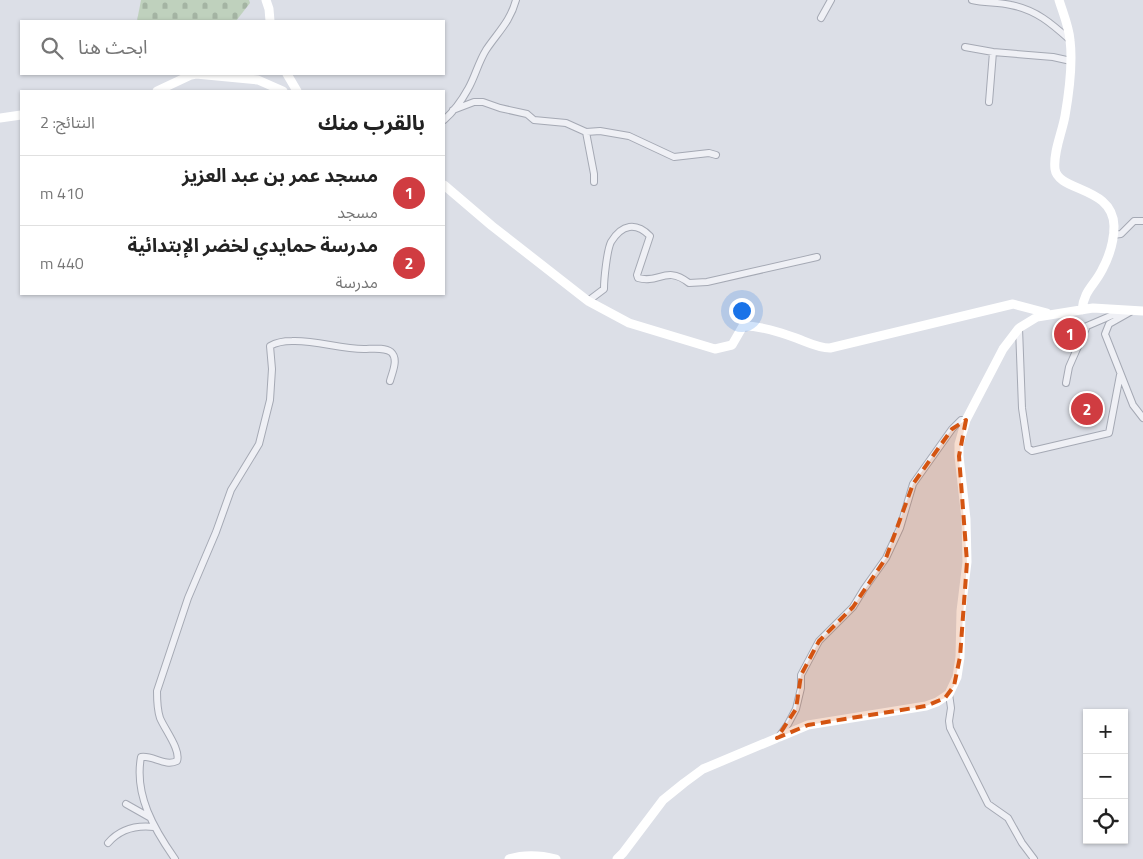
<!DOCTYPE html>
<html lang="ar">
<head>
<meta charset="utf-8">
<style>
  :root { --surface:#fff; --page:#f2f2f2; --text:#222; --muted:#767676; --line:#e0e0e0; --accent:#d03c41 }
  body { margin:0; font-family:"Titillium Web","Noto Sans Arabic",sans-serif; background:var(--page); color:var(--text); direction:rtl }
  .controls { position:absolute; right:15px; bottom:15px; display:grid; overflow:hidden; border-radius:0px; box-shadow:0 1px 4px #0004 }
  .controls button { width:45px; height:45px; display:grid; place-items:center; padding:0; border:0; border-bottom:1px solid var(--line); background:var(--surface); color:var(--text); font:25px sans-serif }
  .you { position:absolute; left:741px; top:310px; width:18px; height:18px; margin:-12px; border:4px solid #fff; border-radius:50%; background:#1a73e8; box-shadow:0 0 0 8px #1a73e833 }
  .badge { display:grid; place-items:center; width:32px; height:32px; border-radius:50%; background:var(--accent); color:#fff; font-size:16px; font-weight:700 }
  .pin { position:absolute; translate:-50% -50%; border:2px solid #fff; box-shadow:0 1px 5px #0006 }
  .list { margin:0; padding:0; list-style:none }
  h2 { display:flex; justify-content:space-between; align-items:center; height:65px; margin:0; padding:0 20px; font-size:21px }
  h2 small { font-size:16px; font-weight:400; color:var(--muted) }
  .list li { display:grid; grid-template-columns:32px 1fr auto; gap:15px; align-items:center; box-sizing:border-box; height:70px; padding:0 20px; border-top:1px solid var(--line) }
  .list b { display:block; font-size:19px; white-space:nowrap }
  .list p { margin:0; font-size:16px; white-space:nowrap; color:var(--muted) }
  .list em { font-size:16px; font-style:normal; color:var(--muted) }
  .icon { flex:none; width:28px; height:28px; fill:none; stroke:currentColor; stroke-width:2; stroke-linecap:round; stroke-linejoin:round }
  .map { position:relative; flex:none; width:1143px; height:859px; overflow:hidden; direction:ltr }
  .search { position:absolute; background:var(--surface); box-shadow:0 1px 4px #0004; left:20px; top:20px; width:425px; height:55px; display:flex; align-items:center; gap:12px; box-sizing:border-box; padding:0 18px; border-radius:0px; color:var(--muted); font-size:19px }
  .panel { position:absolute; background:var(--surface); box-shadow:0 1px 4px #0004; left:20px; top:90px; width:425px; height:205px; border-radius:0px; direction:rtl }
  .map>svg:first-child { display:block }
</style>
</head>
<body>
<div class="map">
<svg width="1143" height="859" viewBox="0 0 1143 859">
  <defs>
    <pattern id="cemetery-stones" width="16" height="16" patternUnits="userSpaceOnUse" patternTransform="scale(1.25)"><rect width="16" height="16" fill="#bfd1bd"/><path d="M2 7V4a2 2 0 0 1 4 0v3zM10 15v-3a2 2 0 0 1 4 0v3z" fill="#a4b4a3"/></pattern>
  </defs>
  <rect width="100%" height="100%" fill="#dcdfe7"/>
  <!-- cemetery -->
  <path fill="url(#cemetery-stones)" d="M141,0H249L250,3L236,21H137Z"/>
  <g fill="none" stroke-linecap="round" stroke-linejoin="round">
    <!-- street casing -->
    <g stroke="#a5a9b4" stroke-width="8">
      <path id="street" d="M972,0C985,3 998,2 1011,5C1036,10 1051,23 1070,40
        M821,18L831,0
        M965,47L993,52L1053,57L1071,61
        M989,102L993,52
        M453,110L474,102H483L500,108L527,114L534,120L566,123L586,132L600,131L629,136L674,157L709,153L716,155
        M444,120C453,112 462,100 468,89C475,77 478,63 486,50C498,32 510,22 516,0
        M586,132L594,174V182
        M1113,235L1121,234L1134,221H1143
        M588,301L604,289C604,279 607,250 611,242C622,224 636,222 650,236L637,275L638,278C659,284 666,265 689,283L707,282L817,257
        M1132,311L1109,324L1105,334L1133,405L1143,418
        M1019,328L1022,408L1028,448L1032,451L1109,433L1120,375
        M1066,383L1069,367L1087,326L1122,311
        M949,694L951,708L949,721L950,728L988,804L1008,818L1022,843L1034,859
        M778,738L788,724L796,709L801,688V675L819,641L853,607L864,589L886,558L900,528L913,484L952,429L961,420H966
        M126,804L149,817
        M108,843C120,829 136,825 154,827
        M175,859C154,829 134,795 141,757C153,755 165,767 177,761C181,750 165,730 160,718C157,709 157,701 157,691L188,598L216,532L231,490L259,444L270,400L272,369L270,346C277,342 283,341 292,341C316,340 340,349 364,349C372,349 384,347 391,352C399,359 392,373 390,381"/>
    </g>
    <!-- street -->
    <use href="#street" stroke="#eff0f5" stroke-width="6"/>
    <!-- secondary -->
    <path stroke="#fff" stroke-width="9" d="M266,0L269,9L270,21
      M1059,0C1063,13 1069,27 1070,40C1073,64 1069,93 1065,116C1062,133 1053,152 1055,169C1058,192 1113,186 1114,226C1114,240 1109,257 1102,270C1094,286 1084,290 1082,310
      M287,74L297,91
      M157,91L191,75L196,74L258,80L283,91
      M0,118L21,115
      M444,185L492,226L588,301L629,323L715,349L732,345L743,326C761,326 779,332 796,338C807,342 818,348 830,348L1013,304L1047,313
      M509,859C525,854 540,855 556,859
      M617,859L623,853L663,800L684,783L703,769L808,725L926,706L937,702L949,694L957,677L960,657L961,611L967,562L966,519L959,456V444L966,420L1003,349L1019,328L1037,317L1093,308L1143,311"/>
  </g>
  <!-- marked area -->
  <path fill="#d45411" fill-opacity="0.2" stroke="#d45411" stroke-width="4" stroke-dasharray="10 6" stroke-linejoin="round" d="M966,420L959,456L967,562L960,657L954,686L945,698L926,706L808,725L777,738L796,709L801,675L819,641L853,607L886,558L913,484L952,429Z"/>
</svg>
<div class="controls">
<button>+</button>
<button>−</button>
<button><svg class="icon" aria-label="locate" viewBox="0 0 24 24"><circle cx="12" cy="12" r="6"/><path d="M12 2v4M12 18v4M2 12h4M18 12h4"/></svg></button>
</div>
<div class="you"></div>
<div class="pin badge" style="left:1070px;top:334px">1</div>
<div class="pin badge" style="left:1087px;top:409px">2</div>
<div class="search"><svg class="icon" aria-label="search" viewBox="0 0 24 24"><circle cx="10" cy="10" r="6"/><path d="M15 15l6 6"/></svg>ابحث هنا</div>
<section class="panel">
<h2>بالقرب منك<small>النتائج: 2</small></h2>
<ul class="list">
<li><span class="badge">1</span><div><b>مسجد عمر بن عبد العزيز</b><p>مسجد</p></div><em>410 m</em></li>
<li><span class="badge">2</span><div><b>مدرسة حمايدي لخضر الإبتدائية</b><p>مدرسة</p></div><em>440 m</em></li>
</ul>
</section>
</div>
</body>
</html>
